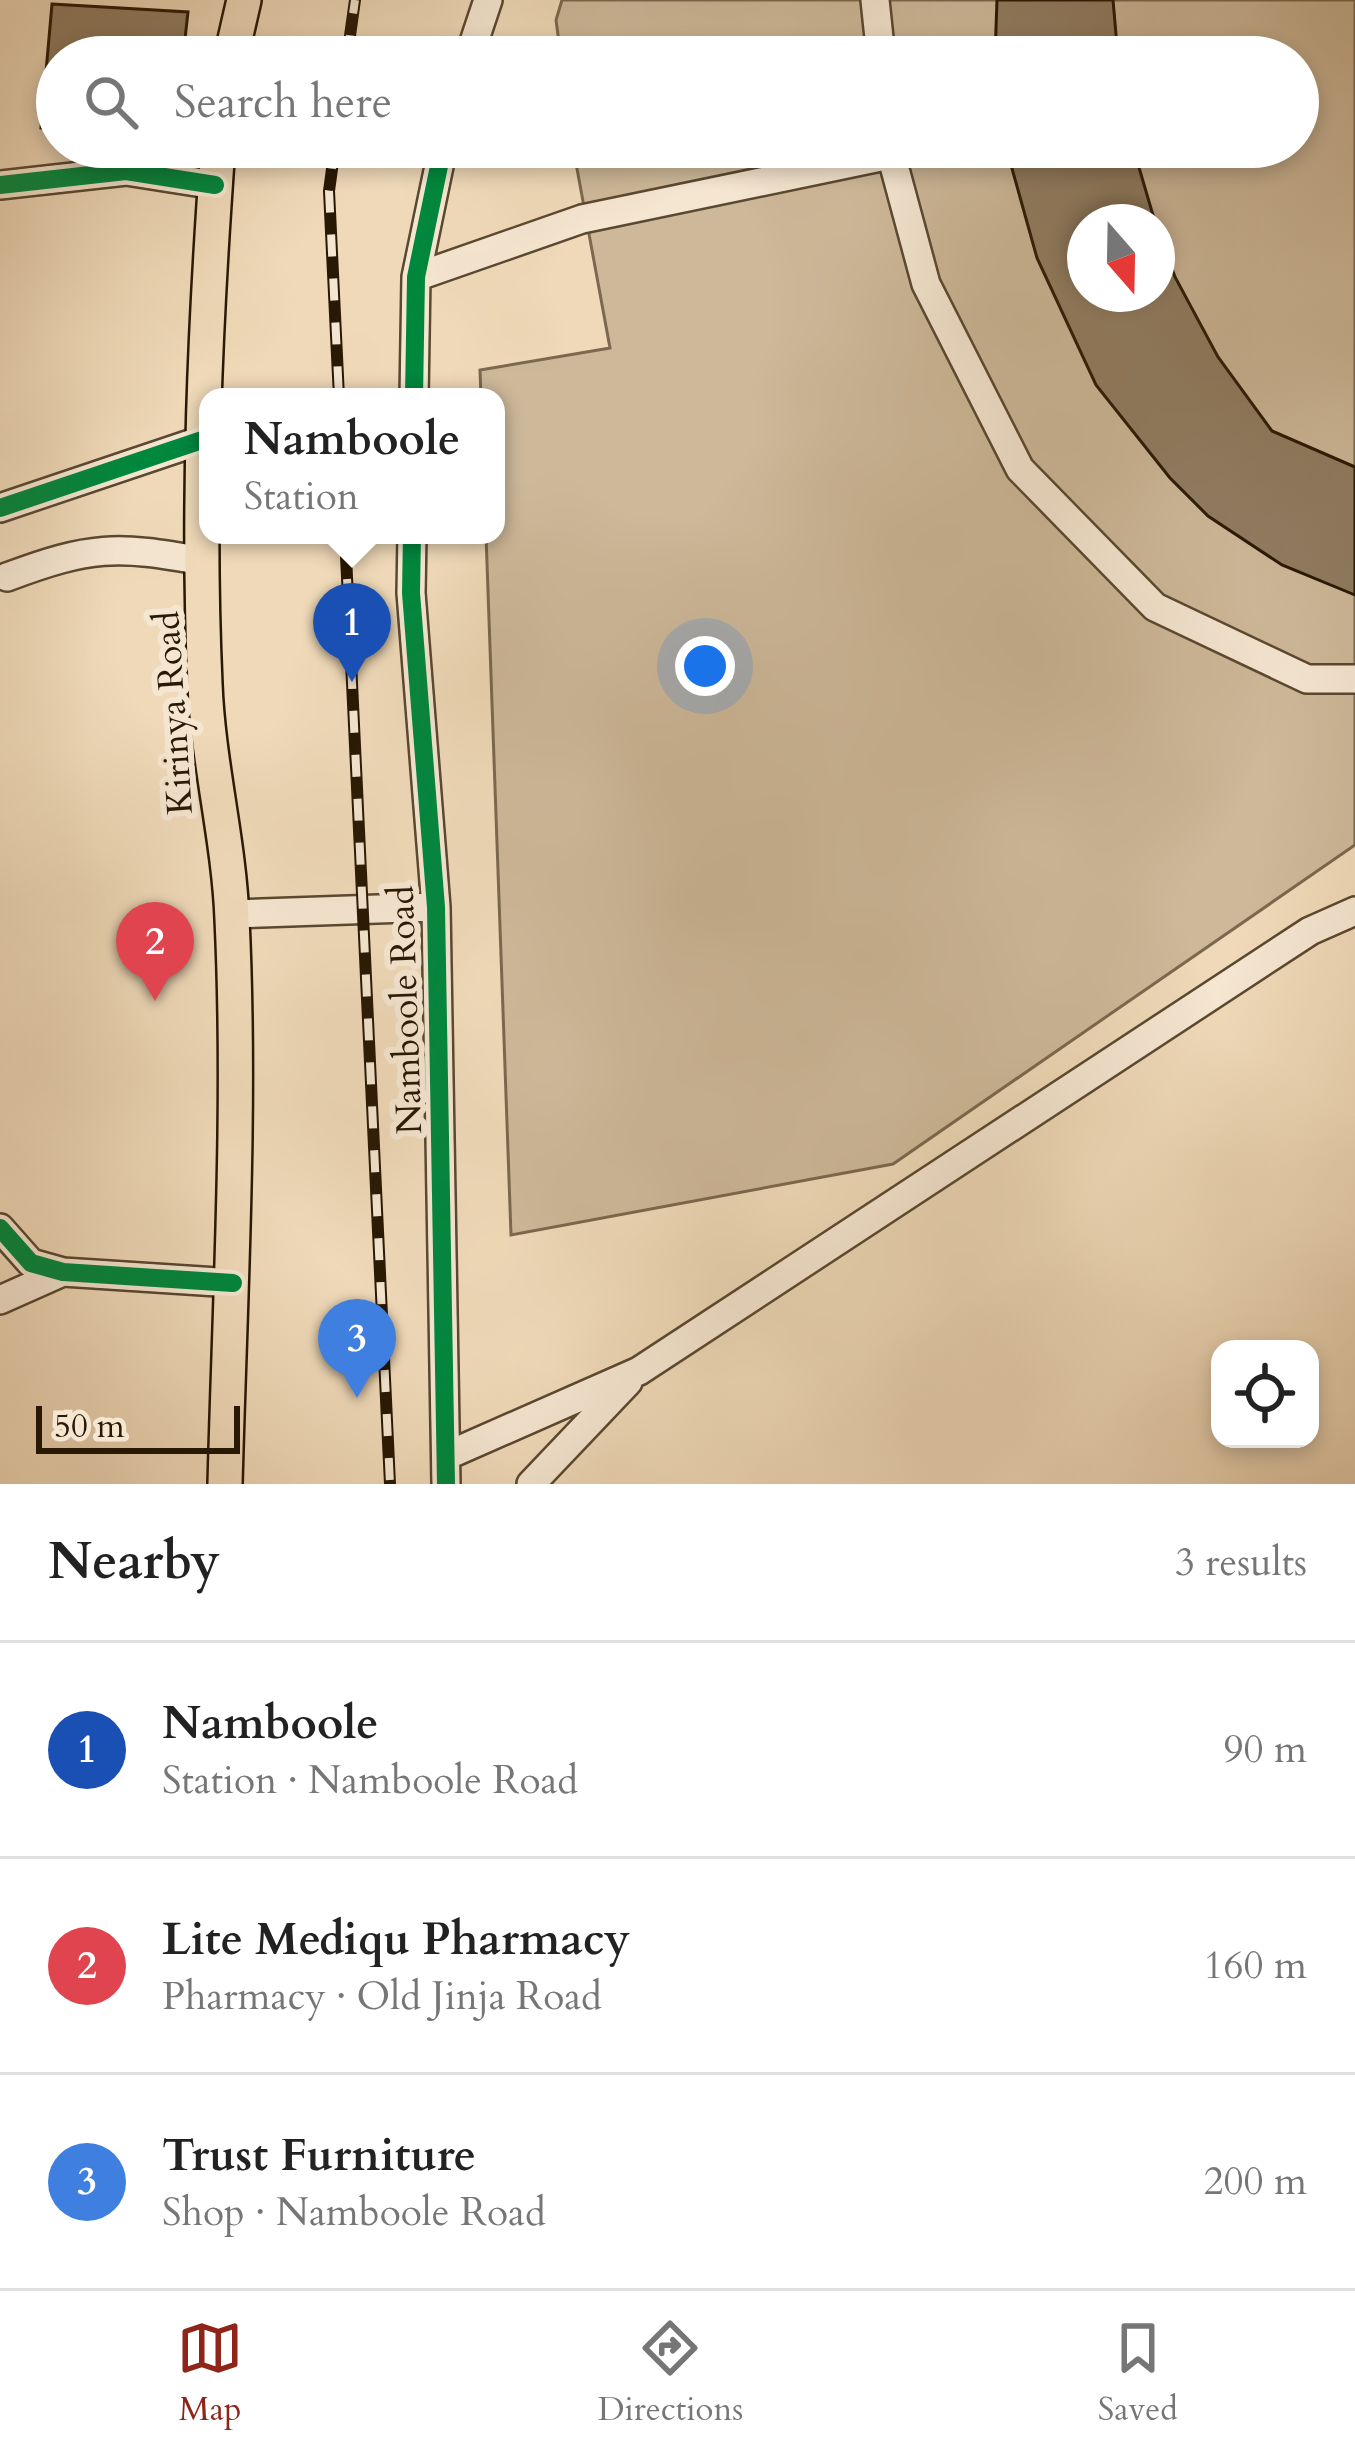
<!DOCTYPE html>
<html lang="en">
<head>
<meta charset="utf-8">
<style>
  :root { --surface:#fff; --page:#f6f6f6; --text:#222; --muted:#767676; --line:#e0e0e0; --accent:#8f2418 }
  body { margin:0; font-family:Cardo,serif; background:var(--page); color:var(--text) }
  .controls { position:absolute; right:36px; bottom:36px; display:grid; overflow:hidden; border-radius:24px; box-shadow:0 6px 18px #0003 }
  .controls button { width:108px; height:108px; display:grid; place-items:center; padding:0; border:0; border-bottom:3px solid var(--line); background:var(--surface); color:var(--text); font:60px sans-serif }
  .compass { position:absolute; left:1067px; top:204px; width:108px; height:108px; border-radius:50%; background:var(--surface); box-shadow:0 6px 18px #0003; rotate:160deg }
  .scale { position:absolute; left:36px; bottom:30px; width:204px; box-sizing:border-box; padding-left:12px; border:6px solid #291803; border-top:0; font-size:33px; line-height:42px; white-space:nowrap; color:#291803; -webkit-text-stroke:9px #f5e6d1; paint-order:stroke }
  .you { position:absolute; left:705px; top:666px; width:42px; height:42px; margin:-30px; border:9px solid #fff; border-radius:50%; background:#1a73e8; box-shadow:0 0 0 18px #1a73e833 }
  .badge { display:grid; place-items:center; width:78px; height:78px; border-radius:50%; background:var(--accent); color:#fff; font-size:39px; font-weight:700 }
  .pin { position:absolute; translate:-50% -99px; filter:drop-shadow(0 3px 6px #0008) }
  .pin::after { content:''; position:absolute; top:63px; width:42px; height:36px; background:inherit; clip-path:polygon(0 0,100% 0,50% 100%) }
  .popup { position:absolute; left:199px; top:388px; width:306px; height:156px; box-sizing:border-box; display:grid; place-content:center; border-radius:24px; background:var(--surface); filter:drop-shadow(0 3px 9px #0005); font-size:39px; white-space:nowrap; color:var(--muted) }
  .popup b { font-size:45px; color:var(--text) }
  .popup::after { content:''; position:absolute; left:50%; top:100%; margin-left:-24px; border:24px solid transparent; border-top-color:var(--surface) }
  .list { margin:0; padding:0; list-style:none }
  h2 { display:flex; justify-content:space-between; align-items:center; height:156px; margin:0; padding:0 48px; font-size:51px }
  h2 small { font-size:39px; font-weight:400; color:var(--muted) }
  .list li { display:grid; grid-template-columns:78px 1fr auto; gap:36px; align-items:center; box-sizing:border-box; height:216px; padding:0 48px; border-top:3px solid var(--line) }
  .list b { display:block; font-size:45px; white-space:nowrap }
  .list p { margin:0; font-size:39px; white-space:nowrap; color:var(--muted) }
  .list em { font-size:39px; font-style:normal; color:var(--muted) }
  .icon { flex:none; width:66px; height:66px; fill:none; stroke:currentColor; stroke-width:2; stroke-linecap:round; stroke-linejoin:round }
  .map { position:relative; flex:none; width:1355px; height:1484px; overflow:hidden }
  .search { position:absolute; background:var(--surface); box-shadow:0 6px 18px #0003; left:36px; right:36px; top:36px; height:132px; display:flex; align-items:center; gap:30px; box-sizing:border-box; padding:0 42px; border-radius:66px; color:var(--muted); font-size:45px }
  .sheet { height:804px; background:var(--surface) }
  nav { display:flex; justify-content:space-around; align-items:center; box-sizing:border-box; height:168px; border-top:3px solid var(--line); background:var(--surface); font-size:33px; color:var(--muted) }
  nav a { display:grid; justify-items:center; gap:6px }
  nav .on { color:var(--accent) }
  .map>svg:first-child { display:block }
</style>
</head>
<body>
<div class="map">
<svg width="1355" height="1484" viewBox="0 0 1355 1484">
  <rect width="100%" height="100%" fill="#efd9b8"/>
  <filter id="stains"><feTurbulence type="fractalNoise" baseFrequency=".00167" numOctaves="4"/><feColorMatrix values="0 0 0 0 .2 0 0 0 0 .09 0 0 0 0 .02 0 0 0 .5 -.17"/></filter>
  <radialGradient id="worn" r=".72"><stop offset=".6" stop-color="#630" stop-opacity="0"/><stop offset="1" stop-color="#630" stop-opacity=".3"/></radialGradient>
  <!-- green -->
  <path fill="#cdb899" stroke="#7b684e" stroke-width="3" fill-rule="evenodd" d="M562,0H1355V845L893,1164L511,1235L486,535H496V397H481L480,370L610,348L573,147H1298V57H561L556,20ZM1085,222H1157V294H1085Z"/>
  <!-- building -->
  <path fill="#907c61" stroke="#291803" stroke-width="3" d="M997,0H1113L1118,57H995Z
    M52,4L188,12L183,57H57V130L41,128Z
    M1006,147H1133L1155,222H1085V294H1157V227L1175,277L1218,357L1272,431L1355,467V595L1282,565L1208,516L1170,478L1096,385L1037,258Z"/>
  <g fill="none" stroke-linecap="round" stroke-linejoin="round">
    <!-- minor casing -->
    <g stroke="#5a4830" stroke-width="32">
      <path id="minor" d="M875,0L881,57
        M469,57L488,0
        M889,147L926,284L1020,469L1155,607L1307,679H1355
        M0,185L126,171L215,185
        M416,277L582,219L890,155
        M414,397L416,277L443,147
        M0,508L205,439
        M412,535L411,593L436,907L446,1484
        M7,577C90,546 116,545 202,561
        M232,914L436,907
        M0,1228L31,1263L63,1272L233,1283
        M0,1300L63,1272
        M446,1456L639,1371L1310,931L1355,911
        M531,1484L628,1382"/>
    </g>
    <!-- major casing -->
    <g stroke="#291803" stroke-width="38">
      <path id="major" d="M231,57L244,0
        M218,147C205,325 197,505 205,684C208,763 229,841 232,919C241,1108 230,1295 225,1484"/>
    </g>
    <!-- minor -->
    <use href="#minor" stroke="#f5e6d1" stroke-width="27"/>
    <!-- major -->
    <use href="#major" stroke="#efd9b8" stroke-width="33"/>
    <!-- rail casing -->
    <g stroke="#291803" stroke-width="12">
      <path id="rail" d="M347,57L355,0
        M335,147L329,191L339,397
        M345,535L390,1484"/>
    </g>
    <!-- rail -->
    <use href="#rail" stroke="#f5e6d1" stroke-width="8" stroke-dasharray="22" stroke-linecap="butt"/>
    <!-- cycleway casing -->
    <g stroke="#f5e6d1" stroke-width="26">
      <path id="cycleway" d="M0,185L126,171L215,185
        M414,397L416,277L443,147
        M0,508L205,439
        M412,535L411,593L436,907L446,1484
        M0,1228L31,1263L63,1272L233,1283"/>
    </g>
    <!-- cycleway -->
    <use href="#cycleway" stroke="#00873e" stroke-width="18"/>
  </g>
  <g text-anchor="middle" stroke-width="12" stroke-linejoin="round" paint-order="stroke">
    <!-- street labels -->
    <g font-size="36" fill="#291803" stroke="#f5e6d1">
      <text transform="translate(172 713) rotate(-94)" y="13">Kirinya Road</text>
      <text transform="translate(404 1010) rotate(-92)" y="13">Namboole Road</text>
    </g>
  </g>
  <rect width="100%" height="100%" filter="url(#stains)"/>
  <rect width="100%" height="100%" fill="url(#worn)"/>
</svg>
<div class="controls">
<button><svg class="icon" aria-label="locate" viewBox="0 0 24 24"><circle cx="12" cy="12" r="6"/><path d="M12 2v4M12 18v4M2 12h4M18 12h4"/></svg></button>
</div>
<svg class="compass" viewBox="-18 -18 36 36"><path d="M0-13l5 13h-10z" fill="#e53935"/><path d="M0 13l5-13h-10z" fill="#767676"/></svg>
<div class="scale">50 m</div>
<div class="you"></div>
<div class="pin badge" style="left:352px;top:682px;background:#1a4fb4">1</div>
<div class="popup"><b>Namboole</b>Station</div>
<div class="pin badge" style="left:155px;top:1001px;background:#e0444e">2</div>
<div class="pin badge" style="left:357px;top:1398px;background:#3f7fe0">3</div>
<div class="search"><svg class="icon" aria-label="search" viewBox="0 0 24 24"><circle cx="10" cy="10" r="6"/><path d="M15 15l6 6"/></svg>Search here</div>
</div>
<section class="sheet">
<h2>Nearby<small>3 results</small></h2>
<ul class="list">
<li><span class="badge" style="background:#1a4fb4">1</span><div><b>Namboole</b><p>Station · Namboole Road</p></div><em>90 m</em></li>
<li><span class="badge" style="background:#e0444e">2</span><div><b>Lite Mediqu Pharmacy</b><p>Pharmacy · Old Jinja Road</p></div><em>160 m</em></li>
<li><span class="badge" style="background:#3f7fe0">3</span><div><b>Trust Furniture</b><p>Shop · Namboole Road</p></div><em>200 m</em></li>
</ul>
</section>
<nav>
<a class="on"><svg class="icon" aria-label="map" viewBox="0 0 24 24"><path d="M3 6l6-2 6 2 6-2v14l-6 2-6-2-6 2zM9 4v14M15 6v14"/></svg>Map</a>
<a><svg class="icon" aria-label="directions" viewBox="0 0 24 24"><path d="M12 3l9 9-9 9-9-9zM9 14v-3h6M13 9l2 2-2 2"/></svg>Directions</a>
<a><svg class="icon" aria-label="saved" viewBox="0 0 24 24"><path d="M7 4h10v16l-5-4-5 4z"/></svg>Saved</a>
</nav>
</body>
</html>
